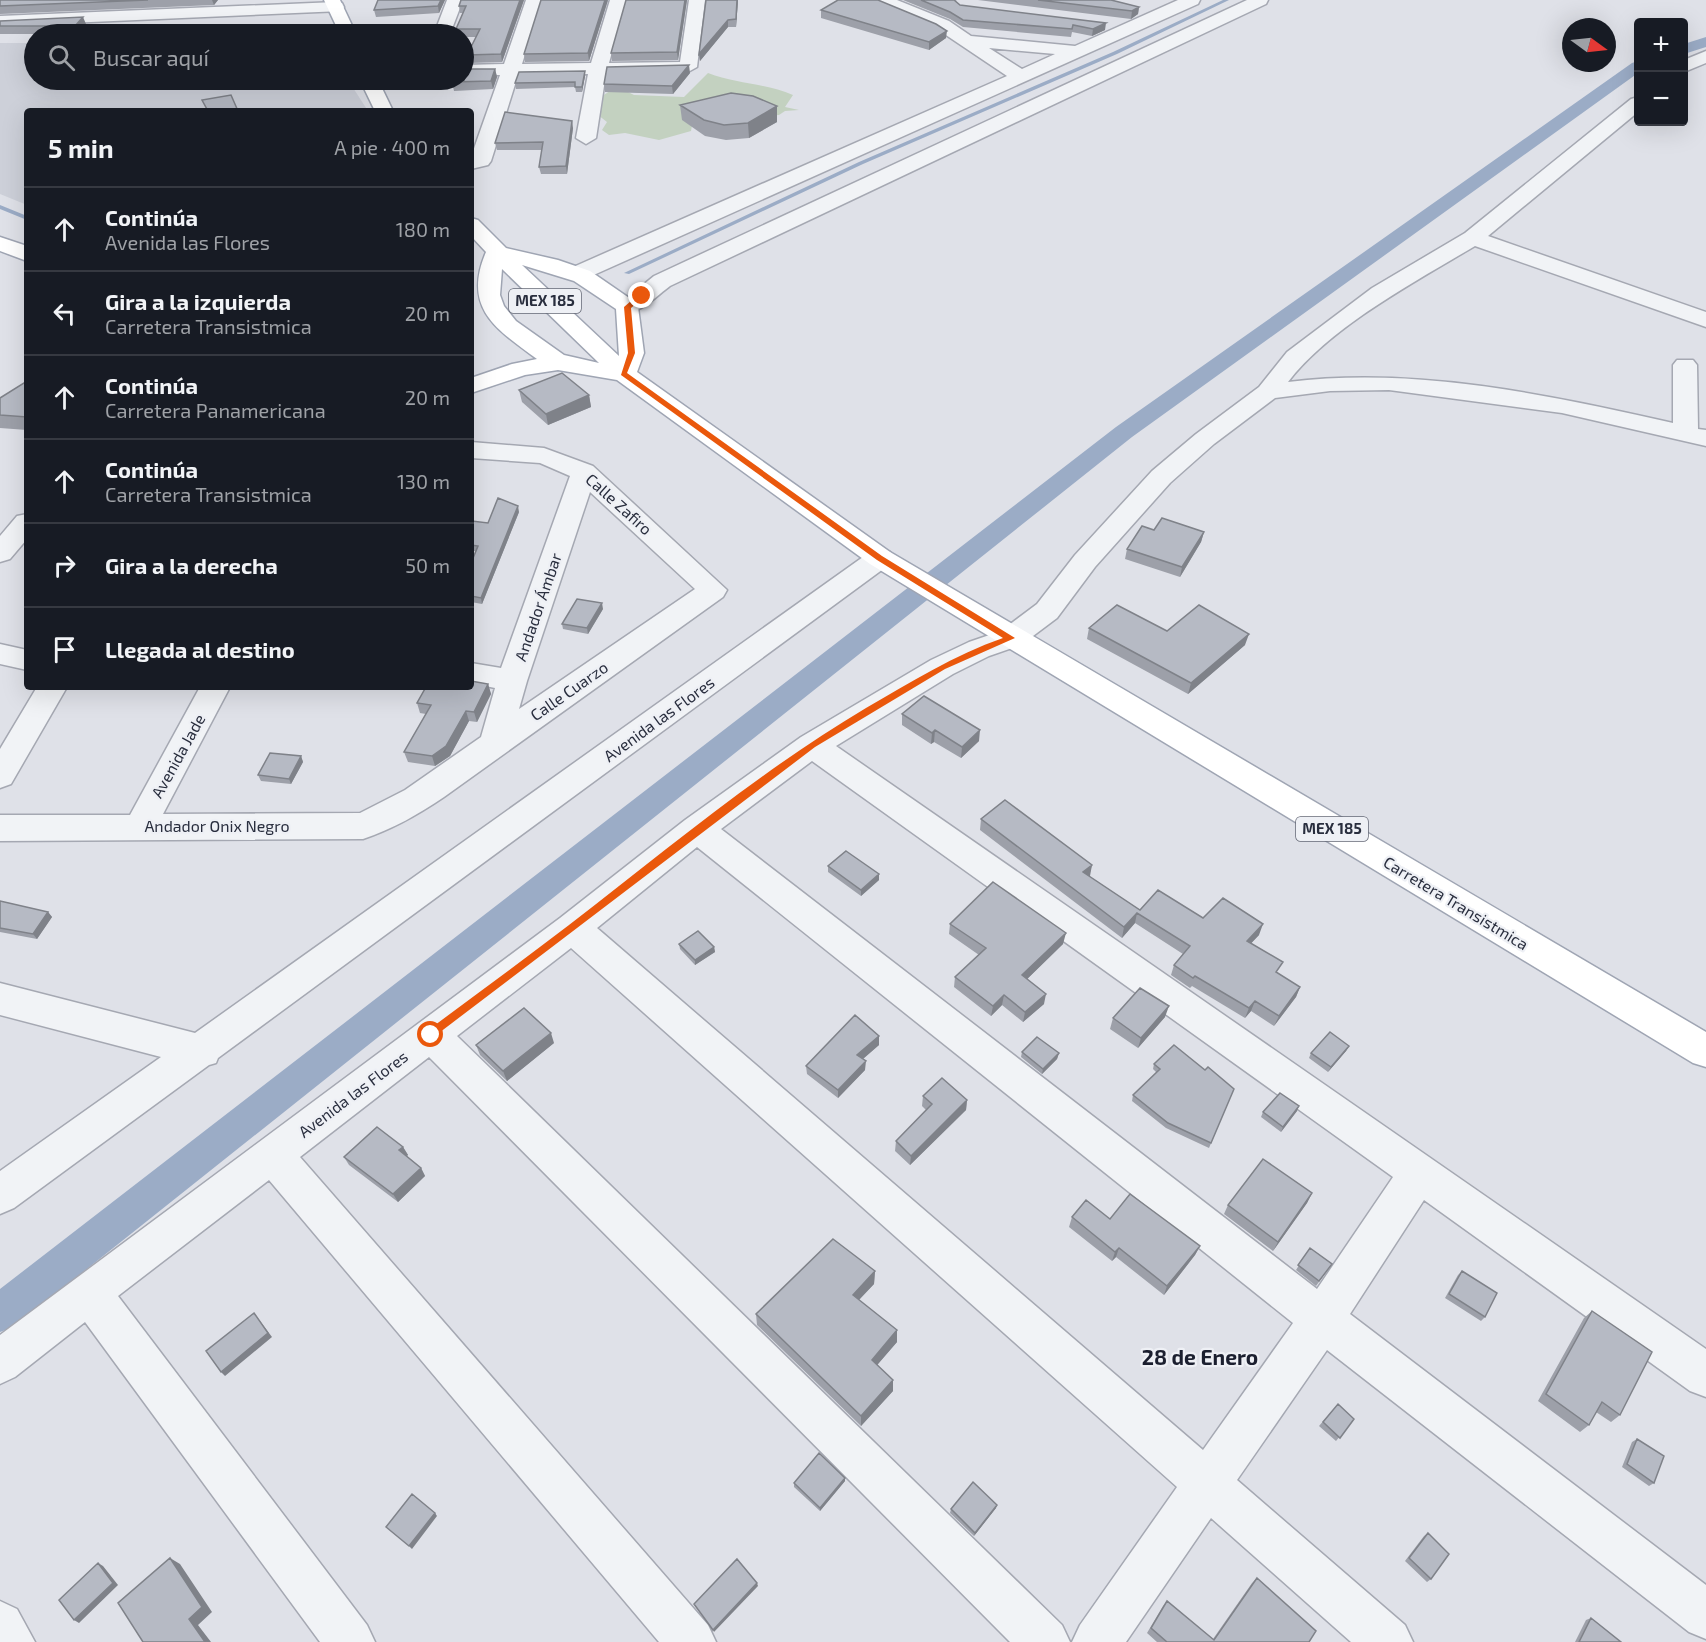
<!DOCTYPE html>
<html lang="es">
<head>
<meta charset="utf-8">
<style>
  :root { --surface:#171b24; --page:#20242c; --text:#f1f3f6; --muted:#9ea1a6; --line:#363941 }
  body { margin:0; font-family:"Exo 2",sans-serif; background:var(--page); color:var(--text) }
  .controls { position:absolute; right:18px; top:18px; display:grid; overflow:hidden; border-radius:6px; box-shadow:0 6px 24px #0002 }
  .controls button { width:54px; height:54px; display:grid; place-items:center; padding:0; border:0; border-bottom:2px solid var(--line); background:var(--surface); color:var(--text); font:30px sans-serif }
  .compass { position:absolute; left:1562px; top:18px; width:54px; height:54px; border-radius:50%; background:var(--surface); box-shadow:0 6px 24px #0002; rotate:105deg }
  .stop { position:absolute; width:18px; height:18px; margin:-14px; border:4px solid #ea580c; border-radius:50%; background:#fff }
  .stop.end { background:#ea580c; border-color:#fff; box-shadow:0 2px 6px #0008 }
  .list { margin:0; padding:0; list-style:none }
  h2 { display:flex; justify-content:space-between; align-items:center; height:78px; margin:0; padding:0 24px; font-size:26px }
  h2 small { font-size:20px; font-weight:400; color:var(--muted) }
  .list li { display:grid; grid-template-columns:39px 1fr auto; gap:18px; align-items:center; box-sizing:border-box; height:84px; padding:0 24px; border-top:2px solid var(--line) }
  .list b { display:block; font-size:22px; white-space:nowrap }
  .list p { margin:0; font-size:20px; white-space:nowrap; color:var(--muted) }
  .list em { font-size:20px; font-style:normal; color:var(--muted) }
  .icon { flex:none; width:33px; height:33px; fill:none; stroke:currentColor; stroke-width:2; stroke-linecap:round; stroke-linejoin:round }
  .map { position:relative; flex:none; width:1706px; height:1642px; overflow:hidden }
  .search { position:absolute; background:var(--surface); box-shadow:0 6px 24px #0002; left:24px; top:24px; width:450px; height:66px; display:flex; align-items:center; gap:15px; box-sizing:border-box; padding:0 21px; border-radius:33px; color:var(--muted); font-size:22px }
  .panel { position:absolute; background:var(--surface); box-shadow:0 6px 24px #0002; left:24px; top:108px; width:450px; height:582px; border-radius:6px }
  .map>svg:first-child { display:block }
</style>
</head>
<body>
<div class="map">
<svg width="1706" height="1642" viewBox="0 0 1706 1642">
  <rect width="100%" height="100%" fill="#dfe1e8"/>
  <!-- built -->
  <path fill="#cdd0d9" d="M0,43H34V80H348L368,111H27V205L0,194Z"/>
  <!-- green -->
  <path fill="#c3d1c0" d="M708,73C736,84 766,83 793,95L785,107L799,110L785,111L779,115L693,120L691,131L659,140L625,133L609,135L602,130L607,122L598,115L599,98L610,91L622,89L634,95L684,97Z"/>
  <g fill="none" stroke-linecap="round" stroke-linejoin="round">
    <!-- stream -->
    <path fill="#9bacc6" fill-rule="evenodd" d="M1223,0H1229L1117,54L863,164L629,274L624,273L859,162L1113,52Z
      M0,205L27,216V220L0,209Z"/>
    <!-- canal -->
    <path fill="#9bacc6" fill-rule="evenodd" d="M1706,37V47L1684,54V44Z
      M1638,61V73L1132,437L14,1327L0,1332V1289L1116,427L1632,63Z"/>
    <!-- minor casing -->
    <g stroke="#a5a8b2" stroke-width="3">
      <path id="minor" d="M447,0H463L450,34H434Z
        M526,0H542L522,64L591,63L610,0H626L609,63L680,62L689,0H705L697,67L688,72L606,73L596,138L586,144L576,138L588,74L518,75L491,161L488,165L471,169V157L500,75H464V65L504,64Z
        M874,0H897L949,21L971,36L1075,46L1178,0H1200L1198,4L587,278H571L568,273L571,268L1007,76L937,29L876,4ZM989,48L1055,54L1022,69Z
        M1247,0H1268L1266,4L670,286C655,297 638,317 619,312L616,307L654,276Z
        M336,2L342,3L344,7L342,11L0,26V16Z
        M1706,51V63L1684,72V60Z
        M1638,97V112L1488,236L1706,312V327L1475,246C1416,281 1330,327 1288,382C1417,366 1548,395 1673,423V365L1677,360H1693L1697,365L1698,429L1706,430V446L1562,413L1389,390L1330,391L1275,398L1214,444L1170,483L1095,567L1057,618L1021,645L989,656L953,674L836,746L1706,1349V1397L1690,1391L1424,1200L1350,1314L1706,1585V1639L1689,1632L1327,1350L1237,1480L1405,1625L1413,1642H1351L1211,1518L1126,1642H1072L1080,1625L1177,1487L571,948L457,1036L1062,1625L1070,1642H1010L429,1057L300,1157L708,1625L716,1642H659L269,1180L118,1296L367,1625L375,1642H320L85,1322L15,1377L0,1384V1335L560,918L685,820L801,737L931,660L969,642L1001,631L1037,604L1075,555L1152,471L1196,434L1259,387L1287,352L1372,288L1465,233L1631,99ZM812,761L1393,1177L1317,1289L721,829ZM697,847L1293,1323L1203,1450L597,928Z
        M471,442L544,448L593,466L727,590L723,597L444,797C419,814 393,829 363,839L0,841V815H130L200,687H230L163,814L360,813L405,790L481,737L495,688L471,683V663L501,668L570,476L540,463L471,458ZM590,492L695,589L519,709L527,681Z
        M27,514V539L10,559L0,562V536L17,516Z
        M880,549L890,552L894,558L890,564L218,1058L216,1063L209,1065L14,1208L0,1214V1171L161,1057L0,1015V983L195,1033L870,552Z
        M0,644L27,650V670L0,664Z
        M37,687H67L11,784L0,788V749Z
        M0,1601L17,1609L35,1642H0Z"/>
    </g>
    <!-- major casing -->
    <g stroke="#9fa5b3" stroke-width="3">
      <path id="major" d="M324,0H340L356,34H340Z
        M360,80H378L393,111H375Z
        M471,218L478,220L506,248L558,260L590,271L635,302L638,307L644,353L637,372L890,552L1706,1032V1067L1693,1063L870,564L617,380L558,370L525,375L471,393V378L512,364L537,359C496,329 462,308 486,252L471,236ZM522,265L574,281L616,309L619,356ZM502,269L599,363L564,355L516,321L504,306L500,295Z
        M0,237L27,246V261L0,251Z"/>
    </g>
    <!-- minor -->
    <use href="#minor" fill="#f1f3f6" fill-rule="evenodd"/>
    <!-- major -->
    <use href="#major" fill="#fff" fill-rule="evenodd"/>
  </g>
  <!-- wall -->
  <path fill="#9da0a9" d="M0,0H218L214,5L0,14Z
    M445,0L439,13L376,17L374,10Z
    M524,0L502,62L468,63L467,55L477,37H464V34H457L456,29L463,13H460L459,6Z
    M608,0L589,61L525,62L524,54Z
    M626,0H687L678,60L612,61L611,53Z
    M738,0L736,27H728L700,61L699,54Z
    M903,0H957L955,1L960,5L1105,30L1092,36L1072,32L1071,37L963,27L950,19Z
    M978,0H1111L1139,7L1138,14L1131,19Z
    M821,10L946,38L929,50L821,18Z
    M86,24L78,34H0V26Z
    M495,69L497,77L493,89L454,91L452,82Z
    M585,71V76L582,92H576L575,87L516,89L515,83Z
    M690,73L673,94L605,92L604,84Z
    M680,105L777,106V122L749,138L726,140L705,136L682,120Z
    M573,128L567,174H541L539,167L542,150H497L495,143Z
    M27,381V430L0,428V398Z
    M519,390L589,395L591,407L548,425L522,402Z
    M519,512L482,604L471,602V563L476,551H471V523H488Z
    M1154,530L1204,532L1201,542L1180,577L1125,559L1127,549Z
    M603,609L588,634L563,629L562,624Z
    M1089,628L1167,631L1245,645L1188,694L1087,639Z
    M488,684L491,694L477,722L469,721L450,756L435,766L408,762L404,752L426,714L420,713L417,703Z
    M902,714L979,741L961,758L934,742L931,744L902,725Z
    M301,756L303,762L291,784L261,781L258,775Z
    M981,819L1092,865L1089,876L1140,910L1203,918L1259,935L1251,943L1278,973L1300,987L1296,997L1274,1026L1251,1011L1245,1018L1192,986L1190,988L1171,975L1174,965L1183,954L1135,923L1122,938L980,830Z
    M828,866L879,880L861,896L828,872Z
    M0,901L48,912L52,917L37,939L0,932Z
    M950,924L1063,944L1027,979L1044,1004L1023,1022L1002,1005L991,1016L954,987L955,977L979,955L949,934Z
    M679,944L714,947L715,952L695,965L680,949Z
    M1165,1017L1138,1048L1110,1029L1113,1018Z
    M879,1036V1045L863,1059L865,1070L838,1098L807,1074L806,1066Z
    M554,1043L507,1081L480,1055L476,1045Z
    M1349,1046L1346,1051L1328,1072L1309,1058L1311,1053Z
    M1022,1052L1059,1053L1057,1059L1042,1074L1021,1057Z
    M1154,1064L1205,1070L1234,1089L1209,1148L1166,1128L1132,1101L1133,1095L1157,1073L1153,1069Z
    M923,1096L967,1100L966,1110L910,1165L895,1151L896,1141L926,1110L922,1106Z
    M1297,1111L1281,1132L1261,1117L1263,1112Z
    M403,1147L408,1155L407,1156L421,1168L425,1176L398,1202L349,1165L344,1157Z
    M1312,1193L1307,1203L1273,1251L1224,1214L1228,1205Z
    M1072,1217L1200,1246L1195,1255L1164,1295L1116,1257L1112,1261L1069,1227Z
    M1310,1248L1332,1264L1316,1286L1296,1270Z
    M875,1271L874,1284L859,1300L897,1330V1342L877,1365L893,1391L861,1426L757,1325L756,1314Z
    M1462,1271L1485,1317L1481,1321L1445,1298L1458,1275Z
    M1592,1311L1620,1415L1611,1422L1596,1412L1589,1425L1580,1432L1538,1401L1584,1318Z
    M1338,1404L1354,1419L1336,1441L1319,1426Z
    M1637,1439L1654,1483L1649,1486L1622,1467L1632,1442Z
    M845,1478V1481L820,1511L794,1487V1483Z
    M996,1508L974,1536L950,1513L951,1509Z
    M1428,1533L1431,1579L1427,1582L1405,1561L1424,1536Z
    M1257,1578L1309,1642H1157L1147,1633L1163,1606L1167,1601L1213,1639L1252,1583Z
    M1591,1618L1621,1642H1575L1586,1620Z"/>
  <!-- shaded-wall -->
  <path fill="#7f8289" d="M212,0H218L214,5Z
    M441,0H445L439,13L438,6Z
    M520,0H524L502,62L501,54Z
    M605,0H608L589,61L588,53Z
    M685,0H687L678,60L677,52Z
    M737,0H738L736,27V19Z
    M1139,7L1138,14L1131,19L1132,11Z
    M83,17L86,24L78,34L75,26Z
    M728,20V27L700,61L699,54Z
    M1106,23L1105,30L1092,36L1093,29Z
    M947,31L946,38L929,50V42Z
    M689,65L690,73L673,94L672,86Z
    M495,69L497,77L493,89L491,81Z
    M585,71V76L582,92V87Z
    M777,106V122L749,138L748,123Z
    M572,121L573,128L567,174L566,166Z
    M589,395L591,407L548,425L546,414Z
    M518,506L519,512L482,604L481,598Z
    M1204,532L1201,542L1180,577L1182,567Z
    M602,603L603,609L588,634L587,628Z
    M1249,634L1245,645L1188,694L1191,683Z
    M488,684L491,694L477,722L474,712Z
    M466,711L469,721L450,756L435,766L432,756Z
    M935,730L934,742L931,744L932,733Z
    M980,730L979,741L961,758L962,747Z
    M301,756L303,762L291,784L289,779Z
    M1092,865L1090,876L1081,883L1083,872Z
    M879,874V880L861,896V890Z
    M48,912L52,917L37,939L33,934Z
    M1137,913L1135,923L1122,938L1124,927Z
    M1263,924L1259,935L1243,952L1247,941Z
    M1066,933L1063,944L1020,986L1022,975Z
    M714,947L715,952L695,965V960Z
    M1300,987L1296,997L1274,1026L1279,1016Z
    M1046,994L1044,1004L1023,1022L1025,1012Z
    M1004,995L1002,1005L991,1016L993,1006Z
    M1255,1001L1251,1011L1245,1018L1249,1008Z
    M1169,1006L1165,1017L1138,1048L1141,1038Z
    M551,1033L554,1043L507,1081L503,1071Z
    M879,1036V1045L857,1064V1055Z
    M1349,1046L1346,1051L1328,1072L1331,1067Z
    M1059,1053L1057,1059L1042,1074L1043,1069Z
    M866,1061L865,1070L838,1098V1090Z
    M967,1100L966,1110L910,1165L911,1156Z
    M1299,1106L1297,1111L1281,1132L1283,1127Z
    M403,1147L408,1155L404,1158L399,1150Z
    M421,1168L425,1176L398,1202L393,1194Z
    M1312,1193L1307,1203L1273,1251L1278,1242Z
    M1200,1246L1195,1255L1164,1295L1167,1286Z
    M1119,1248L1116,1257L1112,1261L1115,1252Z
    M875,1271L874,1284L853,1306V1295Z
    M254,1313L272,1337L225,1376L221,1372Z
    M897,1330V1342L872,1371V1360Z
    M893,1380V1391L861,1426V1416Z
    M845,1478V1481L820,1511V1508Z
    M997,1505L996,1508L974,1536L975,1533Z
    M435,1513L437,1516L412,1549L409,1546Z
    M170,1558L180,1564L212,1612L198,1625L211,1642H205L189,1619Z
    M98,1563L103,1566L118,1585L79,1623L74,1620Z
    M757,1583L758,1586L714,1632L713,1630Z"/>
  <!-- building -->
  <path fill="#b6bac4" stroke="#7f8289" stroke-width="1.5" d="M0,0H148L0,6Z
    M378,0H441L438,6L374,10Z
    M461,0H520L501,54L467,55L480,29H456L466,6H459Z
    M541,0H605L588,53L524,54Z
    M626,0H685L677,52L611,53Z
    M706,0H737L736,19L728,20L699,54Z
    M838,0H878L936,24L947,31L929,42L821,10Z
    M921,0H954L960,5L1106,23L1093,29L1073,25L1072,29L963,20L950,12Z
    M1038,0H1111L1139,7L1132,11Z
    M83,17L75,26H0V21Z
    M689,65L672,86L604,84L607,67Z
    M464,69H495L491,81L452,82L453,80H464Z
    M585,71L582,87H575V82L515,83L519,72Z
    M731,93L753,96L777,106L748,123L724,125L704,120L680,105Z
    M231,95L238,111H208L202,100Z
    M505,112L572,121L566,166L539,167L543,142L495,143Z
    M562,373L589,395L546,414L519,390Z
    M27,381V417L0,415V398Z
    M498,498L518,506L481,598L471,596V563L478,546L471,545V523L472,521L488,523Z
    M1162,518L1204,532L1182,567L1127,549L1142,526L1154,530Z
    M577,599L602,603L587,628L562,624Z
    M1117,605L1167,631L1199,605L1249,634L1191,683L1089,628Z
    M471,681L488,684L474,712L466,711L446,746L432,756L404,752L431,705L417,703L426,687H471Z
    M924,696L980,730L962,747L935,730L932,733L902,714Z
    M270,753L301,756L289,779L258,775Z
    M1005,800L1092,865L1083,872L1140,910L1158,890L1203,918L1223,898L1263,924L1247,941L1283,962L1276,972L1300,987L1279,1016L1255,1001L1249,1008L1195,976L1193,978L1174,965L1190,946L1137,913L1124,927L981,819Z
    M846,851L879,874L861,890L828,866Z
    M993,882L1066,933L1022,975L1046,994L1025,1012L1004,995L993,1006L955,977L986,948L950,924Z
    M0,901L48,912L33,934L0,928Z
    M698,931L714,947L695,960L679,944Z
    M1140,988L1169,1006L1141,1038L1113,1018Z
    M524,1008L551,1033L503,1071L476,1045Z
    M855,1015L879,1036L857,1055L866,1061L838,1090L806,1066Z
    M1330,1032L1349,1046L1331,1067L1311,1053Z
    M1037,1037L1059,1053L1043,1069L1022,1052Z
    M1174,1045L1205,1070L1208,1067L1234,1089L1211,1143L1168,1123L1133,1095L1160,1069L1154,1064Z
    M942,1078L967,1100L911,1156L896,1141L932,1104L923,1096Z
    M1280,1093L1299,1106L1283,1127L1263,1112Z
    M377,1127L403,1147L399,1150L421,1168L393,1194L344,1157Z
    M1263,1159L1312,1193L1278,1242L1228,1205Z
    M1130,1194L1200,1246L1167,1286L1119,1248L1115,1252L1072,1217L1086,1200L1110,1219Z
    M833,1239L875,1271L853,1295L897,1330L872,1360L893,1380L861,1416L756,1314Z
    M1310,1248L1332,1264L1319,1281L1298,1265Z
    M1462,1271L1497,1293L1485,1317L1449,1294Z
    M1592,1311L1652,1352L1620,1415L1602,1402L1589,1425L1546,1394Z
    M254,1313L268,1333L221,1372L206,1351Z
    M1338,1404L1354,1419L1340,1438L1323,1422Z
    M1637,1439L1664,1456L1654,1483L1627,1464Z
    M819,1453L845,1478L820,1508L794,1483Z
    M973,1482L997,1505L975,1533L951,1509Z
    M412,1494L435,1513L409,1546L386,1527Z
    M1428,1533L1449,1554L1431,1579L1409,1558Z
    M170,1558L202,1607L189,1619L205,1642H143L118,1603Z
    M737,1559L757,1583L713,1630L694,1604Z
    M98,1563L113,1583L74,1620L59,1600Z
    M1257,1578L1316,1631L1309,1642H1167L1151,1628L1167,1601L1214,1640Z
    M1591,1618L1621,1642H1579Z"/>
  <!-- route -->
  <path fill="#ea580c" d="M639,294L645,296L631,308L635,353L627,373L882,556L1015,638L945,669L815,747L431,1039L427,1038V1031C474,996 522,961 569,925C666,850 760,771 866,708C911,682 954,655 1003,638L877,560L621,375L628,353L624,307Z"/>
  <g text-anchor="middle" stroke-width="4.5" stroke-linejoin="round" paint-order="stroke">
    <!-- shield labels -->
    <g fill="#eef0f5" stroke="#646875" stroke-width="1.5">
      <rect x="509" y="289" width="72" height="24" rx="4.5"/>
      <rect x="1296" y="817" width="72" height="24" rx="4.5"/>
    </g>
    <g font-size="15" font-weight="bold" fill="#292e3e">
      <text x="545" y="306">MEX 185</text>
      <text x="1332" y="834">MEX 185</text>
    </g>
    <!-- street labels -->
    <g font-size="16" fill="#292e3e" stroke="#eef0f5">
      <text transform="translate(619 504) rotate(42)" y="6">Calle Zafiro</text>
      <text transform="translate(538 607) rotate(-71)" y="6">Andador Ámbar</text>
      <text transform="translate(569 691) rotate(-35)" y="6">Calle Cuarzo</text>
      <text transform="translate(659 719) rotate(-36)" y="6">Avenida las Flores</text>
      <text transform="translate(178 756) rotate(-61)" y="6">Avenida Jade</text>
      <text x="217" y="832">Andador Onix Negro</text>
      <text transform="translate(1456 903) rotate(31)" y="6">Carretera Transistmica</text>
      <text transform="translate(353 1094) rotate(-37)" y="6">Avenida las Flores</text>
    </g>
    <!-- near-neighbourhood labels -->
    <g font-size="21" font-weight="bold" fill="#1b1f2f" stroke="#eef0f5">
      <text x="1200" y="1365">28 de Enero</text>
    </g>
  </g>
</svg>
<div class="controls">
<button>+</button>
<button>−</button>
</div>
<svg class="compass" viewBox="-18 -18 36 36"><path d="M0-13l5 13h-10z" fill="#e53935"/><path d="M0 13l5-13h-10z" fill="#9ea1a6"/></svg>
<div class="stop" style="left:431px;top:1035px"></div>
<div class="stop end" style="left:642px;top:296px"></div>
<div class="search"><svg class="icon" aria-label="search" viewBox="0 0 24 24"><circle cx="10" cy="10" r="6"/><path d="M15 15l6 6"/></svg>Buscar aquí</div>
<section class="panel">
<h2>5 min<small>A pie · 400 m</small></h2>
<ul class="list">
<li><svg class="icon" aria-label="ahead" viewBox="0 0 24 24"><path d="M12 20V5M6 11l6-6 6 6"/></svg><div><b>Continúa</b><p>Avenida las Flores</p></div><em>180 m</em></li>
<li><svg class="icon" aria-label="left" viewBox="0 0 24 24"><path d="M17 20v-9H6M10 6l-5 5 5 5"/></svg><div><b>Gira a la izquierda</b><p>Carretera Transistmica</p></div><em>20 m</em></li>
<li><svg class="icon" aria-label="ahead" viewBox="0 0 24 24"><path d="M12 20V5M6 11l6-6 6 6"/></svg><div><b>Continúa</b><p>Carretera Panamericana</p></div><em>20 m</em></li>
<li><svg class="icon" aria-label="ahead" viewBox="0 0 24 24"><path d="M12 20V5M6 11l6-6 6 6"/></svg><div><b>Continúa</b><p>Carretera Transistmica</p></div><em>130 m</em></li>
<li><svg class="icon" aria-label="right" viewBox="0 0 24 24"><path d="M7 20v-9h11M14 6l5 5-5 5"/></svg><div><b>Gira a la derecha</b></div><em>50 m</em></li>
<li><svg class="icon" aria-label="arrive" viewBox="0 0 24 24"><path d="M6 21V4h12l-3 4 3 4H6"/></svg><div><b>Llegada al destino</b></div></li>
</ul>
</section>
</div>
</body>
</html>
